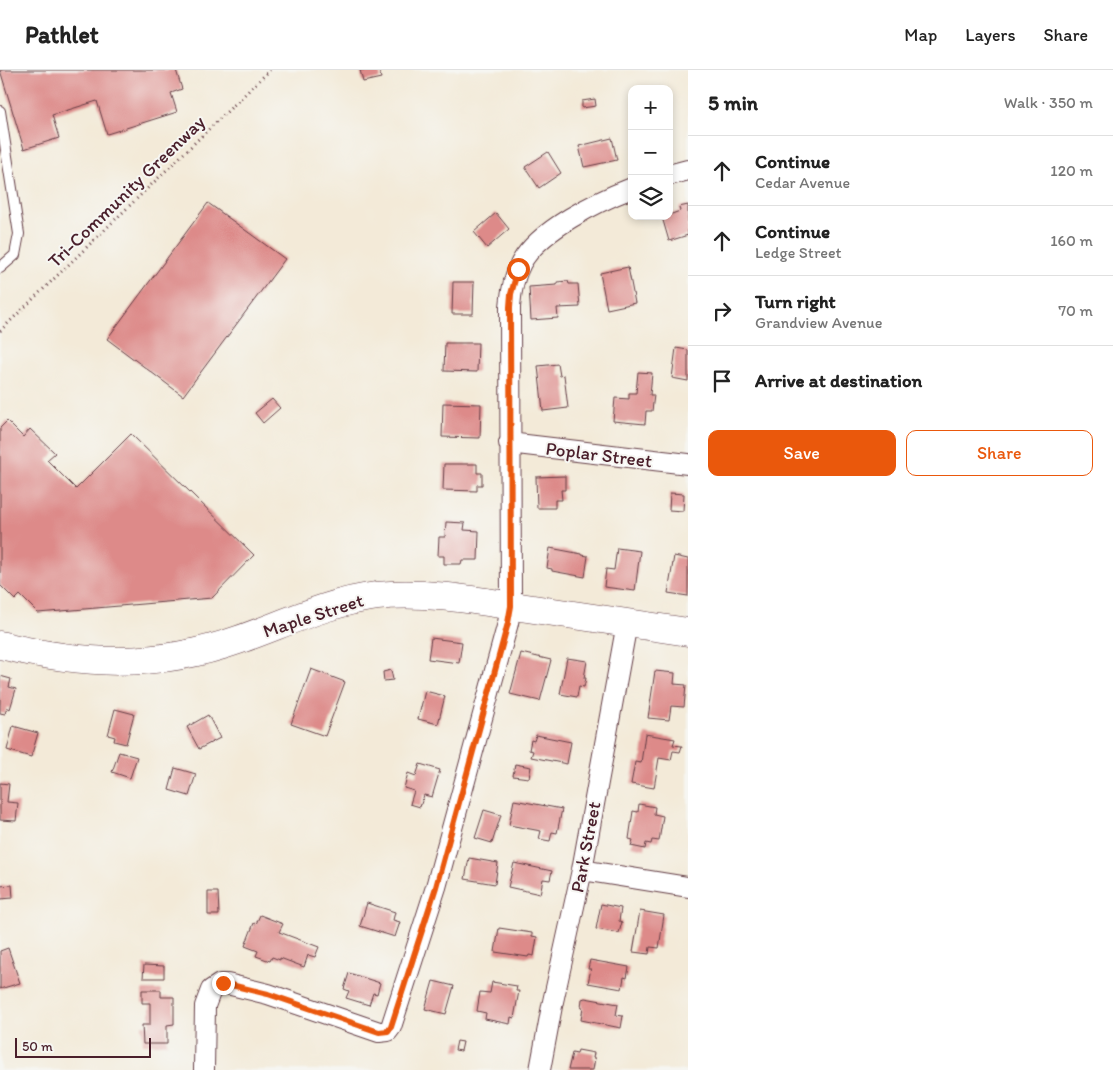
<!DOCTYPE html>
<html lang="en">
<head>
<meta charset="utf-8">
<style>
  :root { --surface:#fff; --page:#f2f2f2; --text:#222; --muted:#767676; --line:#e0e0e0; --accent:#ea580c }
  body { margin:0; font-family:Itim,sans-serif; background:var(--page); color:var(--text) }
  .controls { position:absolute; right:15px; top:15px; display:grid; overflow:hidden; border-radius:10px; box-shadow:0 2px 8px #0003 }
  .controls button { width:45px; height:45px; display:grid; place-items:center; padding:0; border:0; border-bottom:1px solid var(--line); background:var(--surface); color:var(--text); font:25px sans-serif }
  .scale { position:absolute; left:15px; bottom:12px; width:136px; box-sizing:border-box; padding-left:5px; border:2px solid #4a1f2b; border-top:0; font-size:14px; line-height:18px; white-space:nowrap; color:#4a1f2b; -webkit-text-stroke:4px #f6f6f2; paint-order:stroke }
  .stop { position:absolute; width:15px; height:15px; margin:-11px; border:4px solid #ea580c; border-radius:50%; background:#fff }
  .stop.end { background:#ea580c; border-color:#fff; box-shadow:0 1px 5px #0008 }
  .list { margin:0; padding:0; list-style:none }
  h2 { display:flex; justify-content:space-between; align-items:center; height:65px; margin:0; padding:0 20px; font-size:21px }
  h2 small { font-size:16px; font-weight:400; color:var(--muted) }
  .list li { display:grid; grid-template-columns:32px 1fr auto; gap:15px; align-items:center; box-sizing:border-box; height:70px; padding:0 20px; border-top:1px solid var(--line) }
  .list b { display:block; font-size:19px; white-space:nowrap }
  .list p { margin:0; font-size:16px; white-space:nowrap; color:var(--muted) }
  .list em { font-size:16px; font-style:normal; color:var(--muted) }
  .actions { display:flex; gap:10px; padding:15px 20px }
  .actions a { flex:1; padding:11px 0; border:1px solid var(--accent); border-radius:10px; text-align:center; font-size:18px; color:var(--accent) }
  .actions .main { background:var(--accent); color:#fff }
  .icon { flex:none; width:28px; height:28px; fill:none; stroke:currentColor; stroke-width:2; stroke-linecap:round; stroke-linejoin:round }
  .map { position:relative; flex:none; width:688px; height:1000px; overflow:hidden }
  header { display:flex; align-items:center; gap:30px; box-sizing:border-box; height:70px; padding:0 25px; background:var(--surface); border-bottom:1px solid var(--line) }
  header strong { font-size:24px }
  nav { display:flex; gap:28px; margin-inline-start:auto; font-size:18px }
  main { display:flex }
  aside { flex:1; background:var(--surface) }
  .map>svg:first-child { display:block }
</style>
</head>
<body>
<header>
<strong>Pathlet</strong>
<nav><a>Map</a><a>Layers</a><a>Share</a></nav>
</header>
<main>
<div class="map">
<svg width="688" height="1000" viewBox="0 0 688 1000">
  <rect width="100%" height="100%" fill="#f6f6f2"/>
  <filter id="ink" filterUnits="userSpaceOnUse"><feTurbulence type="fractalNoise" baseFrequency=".02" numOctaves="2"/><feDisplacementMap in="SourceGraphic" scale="10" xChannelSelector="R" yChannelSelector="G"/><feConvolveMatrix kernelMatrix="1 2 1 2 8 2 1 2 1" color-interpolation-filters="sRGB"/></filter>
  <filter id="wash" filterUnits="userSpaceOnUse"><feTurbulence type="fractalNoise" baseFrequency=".0096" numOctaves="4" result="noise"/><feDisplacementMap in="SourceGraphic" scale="20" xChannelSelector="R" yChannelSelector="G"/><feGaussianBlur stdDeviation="1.12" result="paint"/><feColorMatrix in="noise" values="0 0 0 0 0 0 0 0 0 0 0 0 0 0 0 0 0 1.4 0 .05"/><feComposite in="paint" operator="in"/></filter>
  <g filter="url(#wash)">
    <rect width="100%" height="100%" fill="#f3ead8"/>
    <g id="blocks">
      <!-- building -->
      <path fill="#dd8a89" d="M0,0H176L182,19L171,23L177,42L107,64L97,31L52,45L59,68L24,79Z
        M360,0H379L381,8L363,12Z
        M595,29L596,36L582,38V31Z
        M612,68L617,90L584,97L579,76Z
        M548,82L561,103L539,118L525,97Z
        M208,133L285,189L183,326L107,269Z
        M688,135V165L669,171L662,147L669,146V145L680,141L679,137Z
        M496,143L509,159L487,178L474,162Z
        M628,197L635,233L607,239L600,203Z
        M568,211L569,214H578L580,237L557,238L558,248L531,250L529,217L557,215V212Z
        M453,212H474L473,244H452Z
        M445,273H478L477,302L444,301Z
        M676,278L688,280V311L672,308Z
        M558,294L560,306L564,305L568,338L543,341L538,296Z
        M638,302L652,303L650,325H654L652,341H646L645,354L613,351L615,328L629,329V323H636Z
        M272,329L280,338L263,353L255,343Z
        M443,333L481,334L480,368L442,367Z
        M7,351L23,367L30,359L55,383L47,390L76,419L131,364L254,485L212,528L38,543L20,525L15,530L0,515V358Z
        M444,394H477V403H482V415H477V421L443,420Z
        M565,406V420H561L562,430H555V438H537L536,407Z
        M670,423L684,424L683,441L669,440Z
        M446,452L465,453L464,460L479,461L478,490H462L461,494H444V486H438L439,467H445Z
        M550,478L582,484V485L588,486L585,507L552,501V499L547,498Z
        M617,478L640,481L635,521L604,517L606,499L614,500Z
        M674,486L688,489V526L668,523Z
        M431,568L462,572L459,593L428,589Z
        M521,583L551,590L540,631L510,624Z
        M567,588L587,591L584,608H586L584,617L579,616L577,627L560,624Z
        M311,599L345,612L325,666L291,654Z
        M391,600L393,610L384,611L383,602Z
        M655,601L675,603L674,614L686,615L684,637L671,636L669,650L648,648Z
        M0,606L11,609L9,617L16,619L10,639L7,637L5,644L0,643Z
        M425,621L445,626L438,654L418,649Z
        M115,639L134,644L126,674L114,671L115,667L108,665Z
        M208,645L220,668L199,679L187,657Z
        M13,656L38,663L31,687L7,680Z
        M645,664L675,669L673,675L682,676L680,682L673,681L671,690L659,688L654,718L631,714L635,692L641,693Z
        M536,665L571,672L567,694L531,687L533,681L529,680L531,670L534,671Z
        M119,682L137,687L130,708L112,702Z
        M420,694L440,700L432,727L424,725L420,737L410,734L414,721L404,718L408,703L416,706Z
        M515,694L531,697L529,708L513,706Z
        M175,698L196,704L189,726L169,720Z
        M0,713L9,714L7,732L18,733L16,751L0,750Z
        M514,730L562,739L557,763L552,762L550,771L539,769L541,761L509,755Z
        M639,734L655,737L654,744L663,746L659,771L652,770L651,774L646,773L645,779L631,776L633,770L629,769L633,741L638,742Z
        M484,740L501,745L492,773L475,768Z
        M469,788L498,793L495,814L465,809Z
        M514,793L552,801L550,810L543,809L540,824L508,817Z
        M12,815L13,828L0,829V816Z
        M208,822H218L219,845H208Z
        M367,833L395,842L393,850L400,852L395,867L360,856Z
        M601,834L621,838L619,851L622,852L619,863L596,859Z
        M640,841L664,845L659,878L650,877L649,884L633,882Z
        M260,845L283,854L279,862L319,877L315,887L308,885L304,897L280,888V890L272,887L270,891L256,886L258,881L245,876L254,853L256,854Z
        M499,858L532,863V866L537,867L534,886L529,885L528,887L495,882Z
        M8,878L20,913L0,919V881Z
        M590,890L629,897L627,908L624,907L622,919L588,913L591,899H588Z
        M144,895L164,896V908H143Z
        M349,903L380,913L377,924L373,923L369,935L346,928L349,921L344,919Z
        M433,911L454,916L446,944L425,939Z
        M492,912L517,916L516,921H519L514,948L511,947L510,954L485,949L486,943L477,941L480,922L490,923Z
        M142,920H161V927H174V954L167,955V974H143L142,955H150V933H142Z
        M585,928L618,934L616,945L623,946L621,958L581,950L583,938H581L582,929Z
        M457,971L463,972L461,981L455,980Z
        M578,980L594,983L593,988H595L593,1000H568L572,983L577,984Z"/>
    </g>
  </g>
  <g filter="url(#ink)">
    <use href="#blocks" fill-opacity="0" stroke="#633d45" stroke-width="1"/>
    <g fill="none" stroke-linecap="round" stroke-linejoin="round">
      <!-- lane casing -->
      <g stroke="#633d45" stroke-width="12">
        <path id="lane" d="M0,41L19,164L15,185L0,198"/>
      </g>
      <!-- street casing -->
      <g stroke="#633d45" stroke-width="22">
        <path id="street" d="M669,105L688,100
          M509,373L688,394
          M582,800L688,817
          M204,1000L205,936L211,920L220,914H227L268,924L379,962L388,961L391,957L436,817L508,553L511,536L510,237C511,222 514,206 521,193C539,160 598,131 632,118
          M540,1000L552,936L582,800L627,553"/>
      </g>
      <!-- secondary casing -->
      <g stroke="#633d45" stroke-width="29">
        <path id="secondary" d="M0,575C83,595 156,599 238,570C284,554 328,532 377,526C424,521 474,530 520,537C576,545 632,554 688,562"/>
      </g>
      <!-- path -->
      <path stroke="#633d45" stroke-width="3" stroke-dasharray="1 4" stroke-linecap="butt" d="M0,261L270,0"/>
      <!-- lane -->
      <use href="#lane" stroke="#fff" stroke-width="10"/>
      <!-- street -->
      <use href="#street" stroke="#fff" stroke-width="20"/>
      <!-- secondary -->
      <use href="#secondary" stroke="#fff" stroke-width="28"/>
    </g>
  </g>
  <g fill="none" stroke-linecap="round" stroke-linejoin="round" filter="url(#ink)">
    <!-- route -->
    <path stroke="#ea580c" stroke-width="6" d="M223,913L268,924L379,962L388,961L391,957L436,817L508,553L511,536L510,237L511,224L518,199"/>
  </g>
  <g text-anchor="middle" stroke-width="4" stroke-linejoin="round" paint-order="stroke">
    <!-- street labels -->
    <g font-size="19" fill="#4a1f2b" stroke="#f6f6f2">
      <text transform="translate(126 121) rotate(-44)" y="7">Tri-Community Greenway</text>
      <text transform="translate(599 384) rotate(7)" y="7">Poplar Street</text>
      <text transform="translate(313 545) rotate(-18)" y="7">Maple Street</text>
      <text transform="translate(585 777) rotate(-79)" y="7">Park Street</text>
    </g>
  </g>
</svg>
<div class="controls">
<button>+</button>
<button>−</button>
<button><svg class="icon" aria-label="layers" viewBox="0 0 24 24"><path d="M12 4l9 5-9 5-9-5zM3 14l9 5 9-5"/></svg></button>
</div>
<div class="scale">50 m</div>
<div class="stop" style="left:518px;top:199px"></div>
<div class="stop end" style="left:223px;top:913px"></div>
</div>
<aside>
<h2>5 min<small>Walk · 350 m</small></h2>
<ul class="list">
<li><svg class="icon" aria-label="ahead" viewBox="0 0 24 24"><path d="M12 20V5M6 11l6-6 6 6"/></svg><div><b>Continue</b><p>Cedar Avenue</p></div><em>120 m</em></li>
<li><svg class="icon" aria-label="ahead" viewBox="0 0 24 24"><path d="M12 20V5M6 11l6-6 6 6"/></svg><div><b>Continue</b><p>Ledge Street</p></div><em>160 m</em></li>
<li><svg class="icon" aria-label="right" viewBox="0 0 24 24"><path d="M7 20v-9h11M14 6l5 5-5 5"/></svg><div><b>Turn right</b><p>Grandview Avenue</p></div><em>70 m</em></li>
<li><svg class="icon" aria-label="arrive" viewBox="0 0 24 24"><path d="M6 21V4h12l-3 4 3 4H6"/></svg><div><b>Arrive at destination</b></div></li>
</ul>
<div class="actions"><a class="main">Save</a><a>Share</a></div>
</aside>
</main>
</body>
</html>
